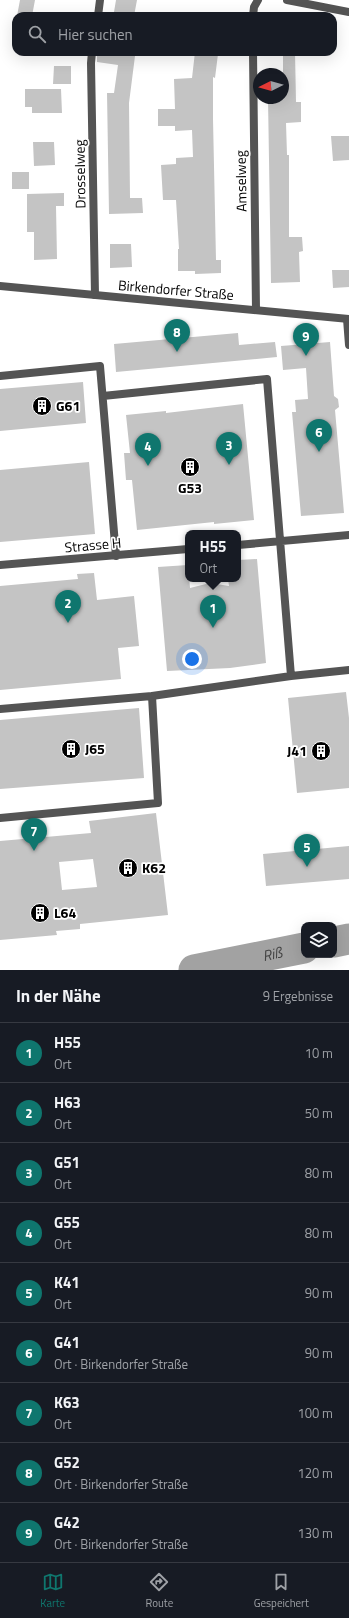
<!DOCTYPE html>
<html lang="de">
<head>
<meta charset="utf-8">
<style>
  :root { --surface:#171b24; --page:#20242c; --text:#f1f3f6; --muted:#9ea1a6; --line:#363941; --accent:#0f766e }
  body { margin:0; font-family:"Titillium Web",sans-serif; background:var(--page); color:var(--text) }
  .controls { position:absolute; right:12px; bottom:12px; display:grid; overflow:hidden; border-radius:8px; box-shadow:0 4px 16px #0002 }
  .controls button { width:36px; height:36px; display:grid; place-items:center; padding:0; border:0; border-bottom:1px solid var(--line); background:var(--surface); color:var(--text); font:20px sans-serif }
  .compass { position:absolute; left:253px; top:68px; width:36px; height:36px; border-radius:50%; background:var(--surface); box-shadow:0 4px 16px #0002; rotate:265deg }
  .you { position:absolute; left:192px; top:659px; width:14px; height:14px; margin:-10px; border:3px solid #fff; border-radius:50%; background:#1a73e8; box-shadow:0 0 0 6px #1a73e833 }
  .badge { display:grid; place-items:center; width:26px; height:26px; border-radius:50%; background:var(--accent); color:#fff; font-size:13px; font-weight:700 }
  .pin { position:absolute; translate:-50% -33px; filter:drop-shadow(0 1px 2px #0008) }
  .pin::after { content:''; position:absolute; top:21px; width:14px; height:12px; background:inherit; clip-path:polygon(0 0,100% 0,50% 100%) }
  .popup { position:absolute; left:185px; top:530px; width:56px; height:52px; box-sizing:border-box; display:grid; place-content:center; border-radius:8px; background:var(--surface); filter:drop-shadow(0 1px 3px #0005); font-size:13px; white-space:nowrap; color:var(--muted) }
  .popup b { font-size:15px; color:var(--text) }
  .popup::after { content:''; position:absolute; left:50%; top:100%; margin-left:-8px; border:8px solid transparent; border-top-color:var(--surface) }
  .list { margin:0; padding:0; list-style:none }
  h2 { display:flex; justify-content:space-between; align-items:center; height:52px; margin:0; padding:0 16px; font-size:17px }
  h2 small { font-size:13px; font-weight:400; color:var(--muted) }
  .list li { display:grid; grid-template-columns:26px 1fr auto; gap:12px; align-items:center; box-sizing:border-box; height:60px; padding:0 16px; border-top:1px solid var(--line) }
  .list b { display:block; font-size:15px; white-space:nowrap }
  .list p { margin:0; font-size:13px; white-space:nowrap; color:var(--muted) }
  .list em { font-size:13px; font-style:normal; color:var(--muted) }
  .icon { flex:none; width:22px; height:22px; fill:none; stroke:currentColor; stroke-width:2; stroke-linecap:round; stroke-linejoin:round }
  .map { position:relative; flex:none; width:349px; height:970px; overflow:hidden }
  .search { position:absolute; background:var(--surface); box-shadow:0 4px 16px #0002; left:12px; right:12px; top:12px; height:44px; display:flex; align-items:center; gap:10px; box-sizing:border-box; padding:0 14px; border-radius:12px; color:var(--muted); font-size:15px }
  .sheet { height:592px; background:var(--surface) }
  nav { display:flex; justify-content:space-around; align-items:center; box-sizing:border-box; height:56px; border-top:1px solid var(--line); background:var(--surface); font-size:11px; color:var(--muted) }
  nav a { display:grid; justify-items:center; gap:2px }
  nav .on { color:var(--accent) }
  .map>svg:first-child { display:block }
</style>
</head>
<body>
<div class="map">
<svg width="349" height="970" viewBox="0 0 349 970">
  <rect width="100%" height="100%" fill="#fff"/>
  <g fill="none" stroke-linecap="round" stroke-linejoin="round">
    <!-- river -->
    <g stroke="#a2a2a2" stroke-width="31">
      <path d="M334,942L349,939"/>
      <path id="s1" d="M194,970L304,948"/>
    </g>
  </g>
  <!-- building -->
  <path fill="#c4c4c4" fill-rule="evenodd" d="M20,0H35L32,16H17Z
    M116,0H137L134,16L114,12Z
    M97,52H129L128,55L135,56L129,103L130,198H142L143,213L109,214L107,93H114L118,65L97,62Z
    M195,52L218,54L215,78L213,77V119L216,260H221V273L195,274V271H178V249H179L176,200H163L161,165L176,164V158L193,157L192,130L175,131V126H158V109H175L174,79L192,78Z
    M283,52H295L296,102H301V122L286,123L287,155H289V237H302L303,251L299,252L300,282L271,283L268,98H283Z
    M54,66H71V84H53Z
    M25,89H61L62,113H32V107H25Z
    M331,136H349V160L333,161Z
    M33,142H54L55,165L34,166Z
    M12,172H29V189H12Z
    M64,193V206H56L57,259L34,260V232H27V194Z
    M110,244H131L132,267L110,268Z
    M332,270H349V287L333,288Z
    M238,333L239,345L275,342L277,357L116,372L114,344Z
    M330,342L334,396L338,399L339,407L335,410L344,513L301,516L292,412H296L295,400L308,399L306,368L283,370L281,346Z
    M83,382L86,423L0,431V389Z
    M243,404L254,520L214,524V522L137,530L132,480H126L124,453H130L126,415L166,411V413Z
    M89,462L95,534L0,542V470Z
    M257,559L266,663L230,668L167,671L158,567L188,565L190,588L210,583L229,586L228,579H238V560Z
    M94,573L97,600L134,596L139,646L118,648L121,679L0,690V586L78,579L77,574Z
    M346,692L349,718V788L297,793L288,698Z
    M139,708L144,778L0,789V720Z
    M156,813L168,915L80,924V929L56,931L57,935L0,940V841L91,833L89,821ZM93,859L97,887L62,890L59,862Z
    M349,846V879L266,886L263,854Z"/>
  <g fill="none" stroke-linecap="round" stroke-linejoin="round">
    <!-- service -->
    <path stroke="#545454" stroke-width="8" d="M347,319L349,345
      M0,376L100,366L116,556
      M103,396L267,379L291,676
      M238,545L349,535
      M0,565L188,549
      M152,696L291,676L349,670
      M0,709L152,696L158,803L0,818"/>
    <!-- minor -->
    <path stroke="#545454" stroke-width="8" d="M287,0L349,12
      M98,16L100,0
      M253,16L254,7L258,0
      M92,52L91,63L95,295
      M253,52L256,310"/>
    <!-- tertiary -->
    <path stroke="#545454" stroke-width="8" d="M0,286L349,319"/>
  </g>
  <!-- icons -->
  <defs>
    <g id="building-disc" transform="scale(1)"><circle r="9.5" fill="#000" stroke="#fff"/><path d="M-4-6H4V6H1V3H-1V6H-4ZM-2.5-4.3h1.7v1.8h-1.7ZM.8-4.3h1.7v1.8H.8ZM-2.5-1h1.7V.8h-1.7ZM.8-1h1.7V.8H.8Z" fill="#fff"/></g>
  </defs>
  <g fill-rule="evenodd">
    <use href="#building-disc" x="42" y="406"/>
    <use href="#building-disc" x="190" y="467"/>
    <use href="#building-disc" x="71" y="749"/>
    <use href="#building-disc" x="321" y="751"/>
    <use href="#building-disc" x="128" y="868"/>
    <use href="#building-disc" x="40" y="913"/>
  </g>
  <g text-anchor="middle" stroke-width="3.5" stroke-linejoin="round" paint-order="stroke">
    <!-- street labels -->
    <g font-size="14" fill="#000" stroke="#fff">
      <text transform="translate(80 174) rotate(-91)" y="5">Drosselweg</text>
      <text transform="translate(241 181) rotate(-91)" y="5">Amselweg</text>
      <text transform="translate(176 290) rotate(5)" y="5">Birkendorfer Straße</text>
      <text transform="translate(93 545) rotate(-5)" y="5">Strasse H</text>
    </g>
    <!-- poi labels -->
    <g font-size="14" font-weight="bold" fill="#000" stroke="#fff" text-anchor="start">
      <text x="56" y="411">G61</text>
      <text x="190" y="493" text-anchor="middle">G53</text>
      <text x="85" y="754">J65</text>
      <text x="307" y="756" text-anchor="end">J41</text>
      <text x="142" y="873">K62</text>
      <text x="54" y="918">L64</text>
    </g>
    <!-- water labels -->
    <g font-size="15" font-style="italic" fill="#434343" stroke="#fff">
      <text dy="5" stroke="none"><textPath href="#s1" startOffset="80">Riß</textPath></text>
    </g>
  </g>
</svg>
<div class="controls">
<button><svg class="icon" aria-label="layers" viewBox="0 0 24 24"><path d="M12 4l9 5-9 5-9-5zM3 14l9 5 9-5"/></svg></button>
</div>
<svg class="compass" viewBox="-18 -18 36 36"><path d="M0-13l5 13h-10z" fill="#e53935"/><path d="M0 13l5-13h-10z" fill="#9ea1a6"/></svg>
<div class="you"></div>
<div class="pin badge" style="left:213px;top:628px">1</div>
<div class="popup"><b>H55</b>Ort</div>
<div class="pin badge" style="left:68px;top:623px">2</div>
<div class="pin badge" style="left:229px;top:465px">3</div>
<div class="pin badge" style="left:148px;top:466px">4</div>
<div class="pin badge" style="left:307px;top:867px">5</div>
<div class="pin badge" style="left:319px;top:452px">6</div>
<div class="pin badge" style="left:34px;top:851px">7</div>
<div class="pin badge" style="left:177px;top:352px">8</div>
<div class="pin badge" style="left:306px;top:356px">9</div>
<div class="search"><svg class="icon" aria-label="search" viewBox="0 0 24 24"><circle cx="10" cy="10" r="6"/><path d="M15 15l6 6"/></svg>Hier suchen</div>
</div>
<section class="sheet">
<h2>In der Nähe<small>9 Ergebnisse</small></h2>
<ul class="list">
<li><span class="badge">1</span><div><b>H55</b><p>Ort</p></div><em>10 m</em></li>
<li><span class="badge">2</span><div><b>H63</b><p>Ort</p></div><em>50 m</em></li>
<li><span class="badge">3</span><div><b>G51</b><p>Ort</p></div><em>80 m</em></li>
<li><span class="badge">4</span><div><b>G55</b><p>Ort</p></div><em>80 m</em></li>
<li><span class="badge">5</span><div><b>K41</b><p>Ort</p></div><em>90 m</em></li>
<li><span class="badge">6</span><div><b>G41</b><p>Ort · Birkendorfer Straße</p></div><em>90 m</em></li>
<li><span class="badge">7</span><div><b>K63</b><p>Ort</p></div><em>100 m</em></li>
<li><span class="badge">8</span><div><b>G52</b><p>Ort · Birkendorfer Straße</p></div><em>120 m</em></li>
<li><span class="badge">9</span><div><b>G42</b><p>Ort · Birkendorfer Straße</p></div><em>130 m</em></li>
</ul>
</section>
<nav>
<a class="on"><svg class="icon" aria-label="map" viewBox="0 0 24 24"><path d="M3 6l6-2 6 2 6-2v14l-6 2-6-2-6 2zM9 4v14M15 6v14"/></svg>Karte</a>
<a><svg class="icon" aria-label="directions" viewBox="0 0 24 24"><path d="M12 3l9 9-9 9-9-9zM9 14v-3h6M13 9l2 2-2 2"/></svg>Route</a>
<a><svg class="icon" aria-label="saved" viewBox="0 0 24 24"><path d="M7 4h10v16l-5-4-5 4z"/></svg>Gespeichert</a>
</nav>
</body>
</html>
